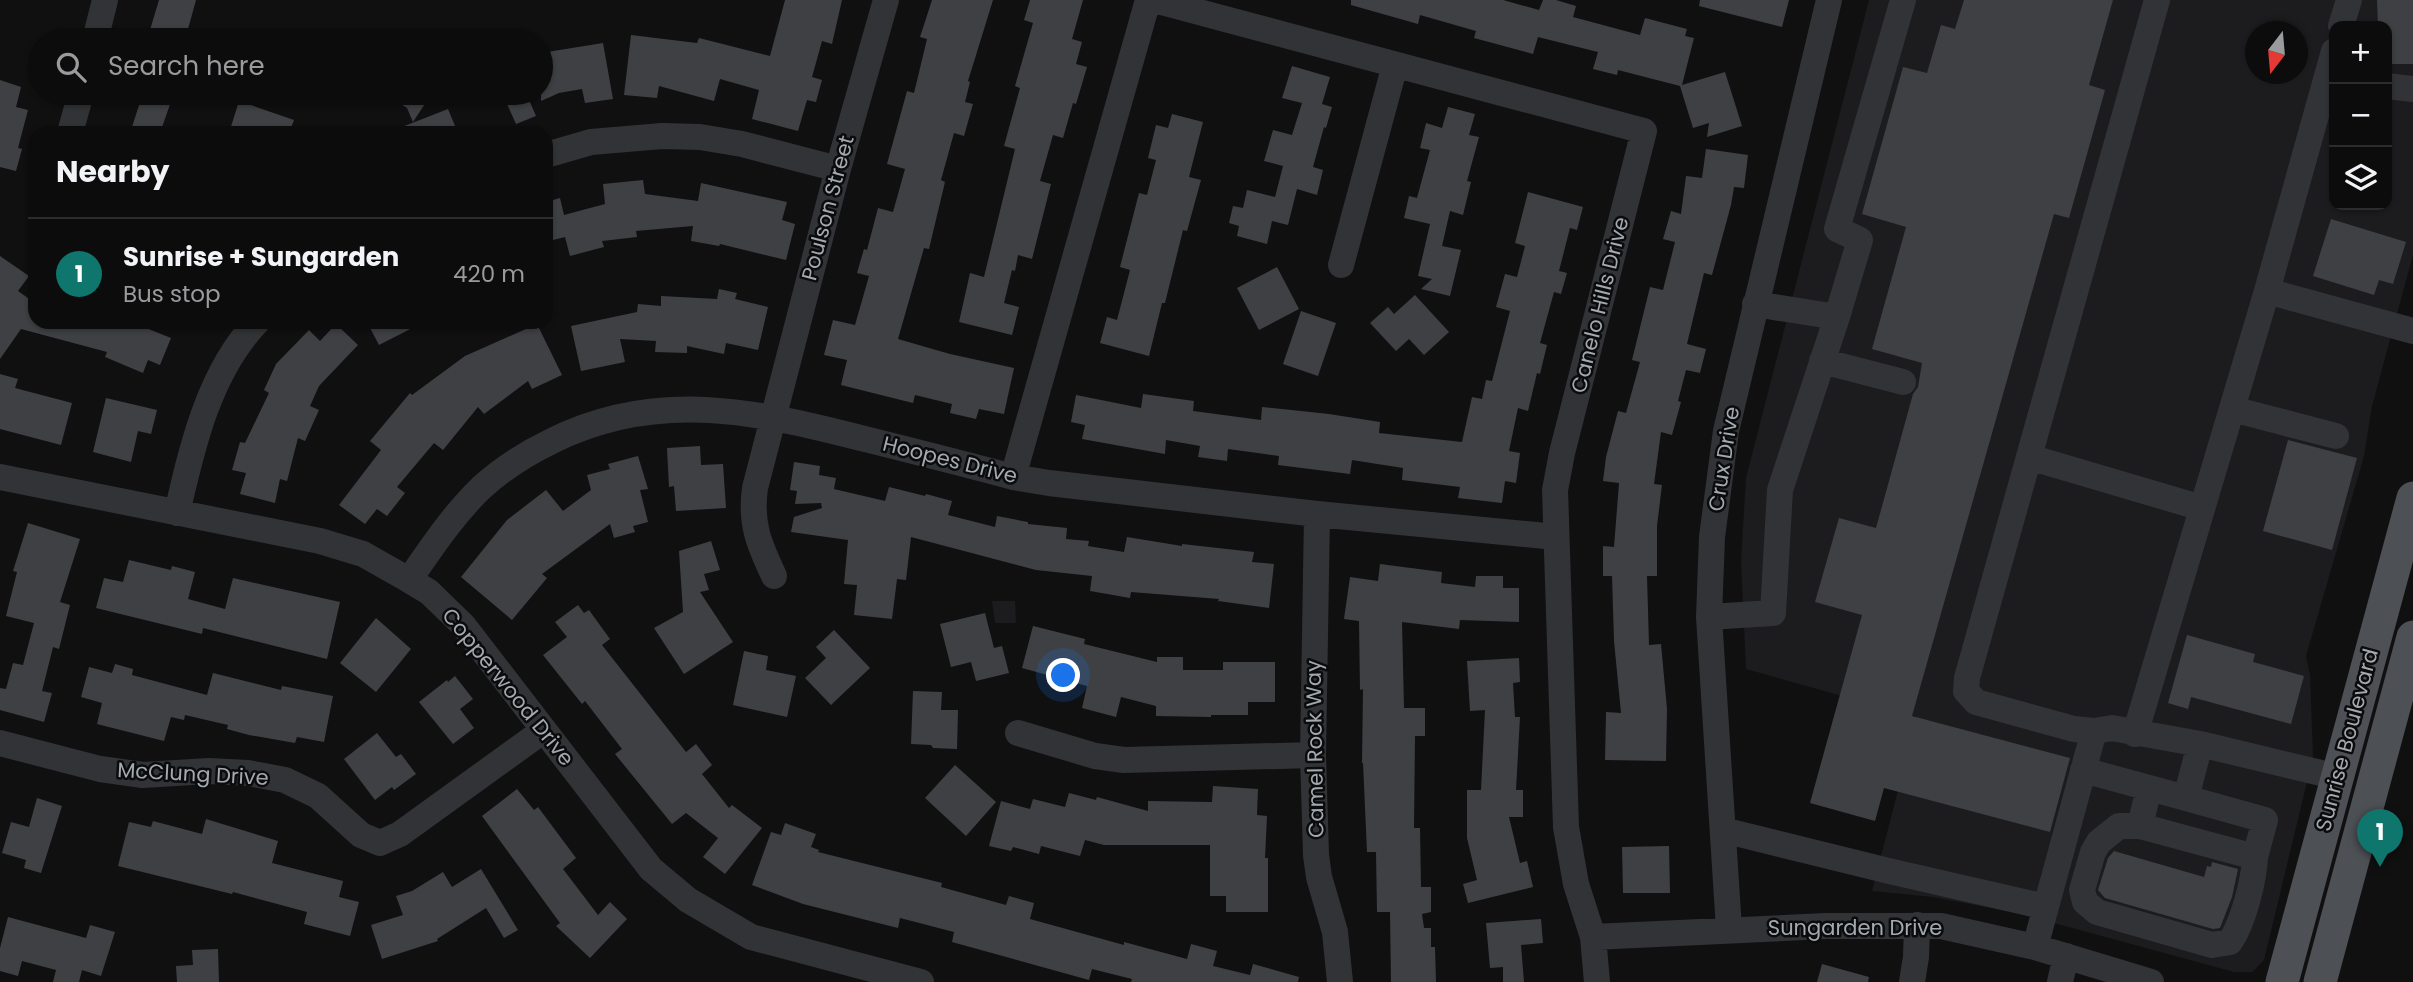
<!DOCTYPE html>
<html lang="en">
<head>
<meta charset="utf-8">
<style>
  :root { --surface:#0c0c0d; --page:#151516; --text:#f1f3f6; --muted:#9a9b9d; --line:#2c2c2e; --accent:#0f766e }
  body { margin:0; font-family:Poppins,sans-serif; background:var(--page); color:var(--text) }
  .controls { position:absolute; right:21px; top:21px; display:grid; overflow:hidden; border-radius:14px; box-shadow:0 2px 5px #0004 }
  .controls button { width:63px; height:63px; display:grid; place-items:center; padding:0; border:0; border-bottom:2px solid var(--line); background:var(--surface); color:var(--text); font:35px sans-serif }
  .compass { position:absolute; left:2245px; top:21px; width:63px; height:63px; border-radius:50%; background:var(--surface); box-shadow:0 2px 5px #0004; rotate:196deg }
  .you { position:absolute; left:1064px; top:676px; width:24px; height:24px; margin:-18px; border:5px solid #fff; border-radius:50%; background:#1a73e8; box-shadow:0 0 0 10px #1a73e833 }
  .badge { display:grid; place-items:center; width:46px; height:46px; border-radius:50%; background:var(--accent); color:#fff; font-size:23px; font-weight:700 }
  .pin { position:absolute; translate:-50% -58px; filter:drop-shadow(0 2px 4px #0008) }
  .pin::after { content:''; position:absolute; top:37px; width:24px; height:21px; background:inherit; clip-path:polygon(0 0,100% 0,50% 100%) }
  .list { margin:0; padding:0; list-style:none }
  h2 { display:flex; justify-content:space-between; align-items:center; height:91px; margin:0; padding:0 28px; font-size:30px }
  h2 small { font-size:23px; font-weight:400; color:var(--muted) }
  .list li { display:grid; grid-template-columns:46px 1fr auto; gap:21px; align-items:center; box-sizing:border-box; height:112px; padding:0 28px; border-top:2px solid var(--line) }
  .list b { display:block; font-size:26px; white-space:nowrap }
  .list p { margin:0; font-size:23px; white-space:nowrap; color:var(--muted) }
  .list em { font-size:23px; font-style:normal; color:var(--muted) }
  .icon { flex:none; width:38px; height:38px; fill:none; stroke:currentColor; stroke-width:2; stroke-linecap:round; stroke-linejoin:round }
  .map { position:relative; flex:none; width:2413px; height:982px; overflow:hidden }
  .search { position:absolute; background:var(--surface); box-shadow:0 2px 5px #0004; left:28px; top:28px; width:525px; height:77px; display:flex; align-items:center; gap:18px; box-sizing:border-box; padding:0 24px; border-radius:38px; color:var(--muted); font-size:26px }
  .panel { position:absolute; background:var(--surface); box-shadow:0 2px 5px #0004; left:28px; top:126px; width:525px; height:203px; border-radius:21px }
  .map>svg:first-child { display:block }
</style>
</head>
<body>
<div class="map">
<svg width="2413" height="982" viewBox="0 0 2413 982">
  <rect width="100%" height="100%" fill="#101011"/>
  <!-- built -->
  <path fill="#1c1c1e" fill-rule="evenodd" d="M1869,0H2413V255L2372,406L2364,456L2306,656L2310,675L2313,757L2264,960L2252,972H2234L2017,913L1933,897L1872,891L1917,717L1746,669L1741,561L1746,478ZM2334,26H2387V205H2334ZM2256,32H2298V74H2256Z
    M992,601H1015L1016,623H995Z"/>
  <!-- building -->
  <path fill="#3f4044" d="M159,0H196L185,40H147Z
    M785,0H842L832,44L822,41L812,77L822,80L816,102L807,100L798,131L752,119L759,90L720,79L714,101L659,86L657,98L624,95L631,35L697,43L699,38L770,56Z
    M932,0H993L968,81L970,82L965,102L973,104L964,136L954,133L941,180L945,182L929,249L924,248L898,339L950,354L1014,368L1004,414L979,409L976,419L950,413L952,404L915,395L913,403L841,385L847,360L824,355L833,320L855,325L869,276L857,273L864,249L867,250L878,208L893,212L905,169L887,164L907,91L914,93L927,39L920,37Z
    M1030,0H1083L1072,39L1082,42L1076,64L1087,67L1076,104L1073,103L1063,138L1053,135L1040,181L1051,184L1032,259L1018,255L1015,271L1012,270L1004,303L1019,307L1012,335L959,322L970,273L984,277L1015,149L1004,146L1020,88L1015,86L1033,23L1024,20Z
    M1351,0H1503L1539,10L1543,0H1556L1576,6L1573,17L1640,35L1645,18L1687,29L1685,36L1694,38L1682,85L1725,72L1742,126L1707,137L1709,123L1693,128L1680,86L1618,70L1617,75L1593,69L1598,52L1538,37L1533,54L1474,38L1476,31L1420,15L1418,24L1351,5Z
    M1700,0H1789L1782,27L1699,6Z
    M1964,0H2113L2089,85L2105,90L2069,218L2054,214L1912,716L2070,758L2050,832L1884,788L1875,821L1810,803L1862,615L1815,602L1839,518L1876,528L1913,394L1918,387L1922,363L1872,349L1906,227L1862,214L1903,67L1927,73L1941,25L1955,29Z
    M2377,0H2413V64H2387V26H2378Z
    M603,43L613,99L585,103L582,89L559,93L541,101V53Z
    M1292,66L1330,77L1322,104L1332,107L1326,128L1324,127L1313,167L1323,170L1317,195L1297,189L1288,225L1272,221L1267,244L1237,236L1239,226L1229,223L1233,206L1243,208L1247,190L1275,197L1283,166L1264,161L1273,130L1292,135L1302,103L1282,98Z
    M0,80L21,87L16,107L28,110L18,148L22,149L16,171L0,167Z
    M143,93H174L160,133H130Z
    M384,93H432L413,122L407,108Z
    M502,93H526L536,116L516,124Z
    M239,101L294,120L289,133H229Z
    M1448,107L1475,114L1469,135L1479,137L1467,181L1471,182L1463,215L1450,211L1442,246L1461,250L1450,296L1421,289L1432,279L1418,276L1430,224L1404,218L1409,196L1417,198L1430,150L1420,148L1426,123L1442,128Z
    M448,109L458,133H390L389,132Z
    M1172,114L1203,122L1189,177L1201,180L1187,231L1183,230L1165,303H1162L1149,356L1100,343L1107,317L1117,320L1130,270L1120,267L1139,193L1147,195L1156,160L1148,158L1156,125L1168,128Z
    M1706,149L1748,155L1744,188L1734,187L1731,205L1712,275L1704,273L1687,344L1706,349L1700,373L1686,370L1678,401L1681,402L1672,435L1661,432L1654,484L1662,485L1657,526V576H1647L1649,645L1661,644L1667,709L1666,761L1605,760L1606,712L1621,713L1614,641L1612,576H1603V546L1614,547L1619,483L1603,481L1606,457L1618,411L1626,413L1640,362L1632,360L1650,287L1663,290L1675,242L1663,239L1671,211L1681,214L1686,176L1702,178Z
    M643,180L645,194L698,201L701,183L787,202L782,220L795,224L786,260L720,244L719,246L691,241L693,226L636,231L637,237L602,241L604,247L570,256L565,237L549,241L546,231V202L560,198L564,215L605,204L603,184Z
    M1528,192L1583,207L1577,230L1570,228L1559,271L1567,273L1561,294L1554,292L1540,343L1547,345L1540,374L1537,373L1528,411L1518,408L1509,451L1520,453L1516,483L1505,481L1502,503L1458,498L1460,487L1402,480L1403,468L1352,460L1350,474L1278,465L1279,456L1228,449L1227,461L1198,457L1200,446L1166,440L1165,454L1082,439L1085,425L1071,422L1076,395L1141,408L1143,394L1194,401L1193,411L1261,420L1262,407L1329,414L1380,422L1379,433L1462,442L1472,397L1482,399L1486,380L1492,381L1510,311L1496,307L1505,274L1517,277L1525,246L1515,243Z
    M2331,219L2406,242L2393,284L2379,280L2374,295L2313,276Z
    M0,256L29,276L18,291L35,303V322H131L171,338L160,365L148,360L143,373L105,357L107,352L21,329L0,359Z
    M1277,267L1299,309L1259,330L1237,288Z
    M719,289L737,293L735,299L768,307L758,350L726,343L724,354L687,346V353L655,352L656,341L620,339L625,362L581,371L571,326L637,312L638,304L661,306V296L717,299Z
    M1415,295L1449,332L1424,355L1409,339L1396,351L1370,323L1388,307L1394,314Z
    M1301,311L1336,323L1318,376L1283,364Z
    M367,322H424L379,345Z
    M336,324L358,345L319,386L310,406L319,410L305,441L298,438L287,481L280,479L275,503L240,494L246,473L232,470L240,442L245,443L269,393L264,390L276,364L309,330L320,341Z
    M537,324L562,375L532,389L528,381L484,414L478,407L443,450L434,443L397,487L405,493L387,516L377,509L365,524L339,505L381,450L370,441L410,393L412,395L465,356Z
    M0,374L18,379L15,388L72,403L61,445L0,429Z
    M106,398L157,410L151,434L138,431L131,462L93,452Z
    M2288,440L2357,458L2332,550L2263,531Z
    M700,446L701,465L723,464L726,508L676,511L674,486L669,487L667,448Z
    M638,456L648,489L640,490L648,522L633,526L635,532L614,538L610,524L542,574L547,578L512,620L461,577L507,520L546,490L563,511L591,490L587,475L610,469L608,464Z
    M794,462L820,466L819,475L836,478L834,489L885,501L889,487L925,496L926,494L952,501L948,515L995,527L997,516L1028,522V524L1067,528L1066,539L1089,541L1088,546L1124,552L1127,537L1182,546V544L1254,552L1252,562L1274,564L1269,608L1218,601L1219,599L1131,592L1130,598L1090,591L1092,576L1036,570L911,537L906,580L897,579L892,619L854,615L857,585L844,584L848,540L791,532L794,517L822,508L821,503L795,504L797,491L790,490Z
    M28,523L80,539L60,602L70,605L59,649L53,647L42,691L52,693L44,722L0,710V688L6,689L13,663L23,665L34,623L6,616L17,572L13,571Z
    M711,541L720,570L704,574L709,590L700,592L733,642L684,674L654,628L683,612L679,551Z
    M129,560L171,570L172,566L195,572L188,599L225,609L233,578L340,602L327,659L203,628L202,634L96,608L104,578L123,582Z
    M1380,564L1442,572L1441,583L1475,587L1476,576H1503V588H1519V622L1460,620L1459,629L1402,622L1404,708H1425V736H1415L1414,828H1420L1421,887H1431V912L1422,914L1424,928H1431V947H1435L1436,982H1391L1390,912H1377L1376,852H1367L1363,763H1362L1363,689L1360,690L1359,621L1344,619L1350,577L1378,581Z
    M578,605L584,613L589,610L610,639L602,645L686,752L696,744L712,765L702,774L729,808L732,805L762,828L725,874L703,857L718,838L686,813L672,824L615,754L622,749L585,701L582,704L543,655L567,637L555,622Z
    M985,613L994,648L1002,646L1009,673L976,681L971,662L951,667L940,624Z
    M376,618L411,649L376,692L340,663Z
    M1033,626L1085,639L1084,644L1157,662V657H1183V670H1223V662H1275V702H1248V715H1211V717L1156,716V706L1121,697L1116,717L1082,708L1087,686L1022,668Z
    M834,630L870,668L831,705L805,678L826,658L816,647Z
    M2187,635L2255,654L2253,662L2304,676L2291,724L2191,697L2188,709L2168,703Z
    M744,651L768,656L766,670L796,676L787,717L733,705Z
    M1519,658L1520,682L1513,683L1515,717H1520L1516,790H1523V817H1509L1520,863L1527,861L1533,887L1468,903L1463,884L1477,880L1467,838V790H1481L1485,710L1470,711L1467,661Z
    M115,664L133,669L132,675L207,695L213,673L281,690L282,686L333,696L324,742L297,737L295,743L249,735L227,729L228,725L185,715L184,720L171,717L164,741L97,724L102,703L81,697L89,667L112,673Z
    M455,676L473,699L460,709L474,728L453,744L419,702L447,680L448,682Z
    M913,691L942,692L941,710H958L957,749L933,748L931,745L911,744Z
    M377,733L396,757L401,754L416,774L394,790L392,787L375,800L344,759Z
    M955,765L996,802L966,836L925,798Z
    M1213,786L1258,789L1257,815L1267,816L1265,858H1268V912H1226V896H1210V845H1104L1085,840L1080,856L1041,846L1039,854L1013,847L1011,851L989,846L1001,801L1030,809L1033,799L1065,807L1069,793L1096,800L1097,797L1148,811V801L1212,802Z
    M517,789L534,810L538,807L576,858L563,869L598,915L610,902L627,919L590,958L556,926L560,923L482,816Z
    M37,798L62,806L41,873L24,868L26,860L2,853L11,822L29,827Z
    M206,819L278,841L272,863L343,881L339,897L359,902L350,936L304,924L307,912L233,892L232,894L118,866L129,822L151,827L153,821L202,834Z
    M785,823L816,834L811,847L819,850L818,852L942,883L941,887L1006,905L1009,896L1034,903L1030,919L1124,945V942L1187,959L1191,944L1217,951L1213,966L1250,975L1253,964L1299,977L1298,982H1131L1132,979L1092,969L1089,980L952,942L954,932L900,918L898,928L803,904L752,885L771,832L781,835Z
    M1669,846L1670,893H1623L1622,847Z
    M2114,851L2204,877L2207,866L2211,867L2212,862L2238,869L2232,897L2220,928L2213,929L2105,898L2098,890L2108,858Z
    M481,869L518,930L504,938L486,908L437,939L438,941L382,959L371,925L403,915L396,896L412,891L443,872L452,887Z
    M8,917L86,938L90,925L115,932L101,976L82,970L79,982H53L56,970L22,961L18,976L0,971V948Z
    M1541,919L1543,943L1521,945L1524,982H1503V967L1490,968L1486,923Z
    M218,949L219,982H177L176,966L193,965L192,950Z
    M1822,964L1869,977L1868,982H1817Z"/>
  <g fill="none" stroke-linecap="round" stroke-linejoin="round">
    <!-- minor -->
    <path stroke="#313336" stroke-width="26" d="M1154,0L1644,131L1562,453L1555,490L1566,827L1576,884L1593,937L1597,982
      M2157,0L1967,678L1966,691L1976,702L2074,729L2094,731L2112,728L2200,744L2338,777
      M2341,26L2349,0
      M95,40L105,0
      M2387,86L2413,89
      M70,133L81,93
      M546,155L591,142L662,136L700,137L742,144L838,169
      M1341,265L1395,65
      M2267,291L2413,331
      M1837,317L1860,240L1837,229L1903,0
      M1822,361L1903,382
      M2232,409L2336,436
      M2029,457L2202,508
      M0,477L320,541L363,554L409,580L429,592L463,625L651,869L688,900L751,937L921,982
      M1013,477L1148,0
      M177,513C192,447 209,372 257,322
      M1317,514L1313,755L1316,855L1319,877L1335,932L1340,982
      M774,576C759,544 750,524 755,488L838,169L886,0
      M409,580C432,547 453,515 481,488C502,469 527,453 552,441C658,388 760,412 869,440C917,452 965,464 1013,477L1049,483L1317,514L1556,537
      M1709,617L1773,613L1780,490L1837,317L1755,304
      M1018,733L1095,756L1124,760L1313,755
      M2135,734L2267,291L2334,51
      M0,743L100,769L143,775L209,771L248,773L285,780L318,796L361,835L380,843L400,834L544,730
      M2083,770L2186,798
      M2149,788L2140,826L2255,857L2265,820L2186,798L2200,744
      M2140,826H2119L2099,842L2093,852L2082,890L2085,902L2097,912L2212,945L2230,942C2243,923 2254,881 2255,857
      M1723,830L1889,871L2046,907
      M1729,929L1709,617L1712,537L1726,431L1829,0
      M1593,937L1826,926H1941L2035,947L2151,982
      M2035,947L2094,731
      M1912,982L1916,957L1917,925
      M2060,982L2066,956"/>
    <!-- major -->
    <path stroke="#4d5055" stroke-width="33" d="M2282,982L2413,498
      M2320,982L2413,637"/>
  </g>
  <g text-anchor="middle" stroke-width="5" stroke-linejoin="round" paint-order="stroke">
    <!-- street labels -->
    <g font-size="21" fill="#a2a9b1" stroke="#0b0b0c">
      <text transform="translate(828 208) rotate(-75)" y="7">Poulson Street</text>
      <text transform="translate(1600 305) rotate(-76)" y="7">Canelo Hills Drive</text>
      <text transform="translate(1724 459) rotate(-81)" y="7">Crux Drive</text>
      <text transform="translate(950 460) rotate(14)" y="7">Hoopes Drive</text>
      <text transform="translate(508 687) rotate(51)" y="7">Copperwood Drive</text>
      <text transform="translate(2347 740) rotate(-75)" y="7">Sunrise Boulevard</text>
      <text transform="translate(1315 749) rotate(-91)" y="7">Camel Rock Way</text>
      <text transform="translate(193 774) rotate(3)" y="7">McClung Drive</text>
      <text x="1855" y="935">Sungarden Drive</text>
    </g>
  </g>
</svg>
<div class="controls">
<button>+</button>
<button>−</button>
<button><svg class="icon" aria-label="layers" viewBox="0 0 24 24"><path d="M12 4l9 5-9 5-9-5zM3 14l9 5 9-5"/></svg></button>
</div>
<svg class="compass" viewBox="-18 -18 36 36"><path d="M0-13l5 13h-10z" fill="#e53935"/><path d="M0 13l5-13h-10z" fill="#9a9b9d"/></svg>
<div class="you"></div>
<div class="pin badge" style="left:2380px;top:867px">1</div>
<div class="search"><svg class="icon" aria-label="search" viewBox="0 0 24 24"><circle cx="10" cy="10" r="6"/><path d="M15 15l6 6"/></svg>Search here</div>
<section class="panel">
<h2>Nearby<small></small></h2>
<ul class="list">
<li><span class="badge">1</span><div><b>Sunrise + Sungarden</b><p>Bus stop</p></div><em>420 m</em></li>
</ul>
</section>
</div>
</body>
</html>
